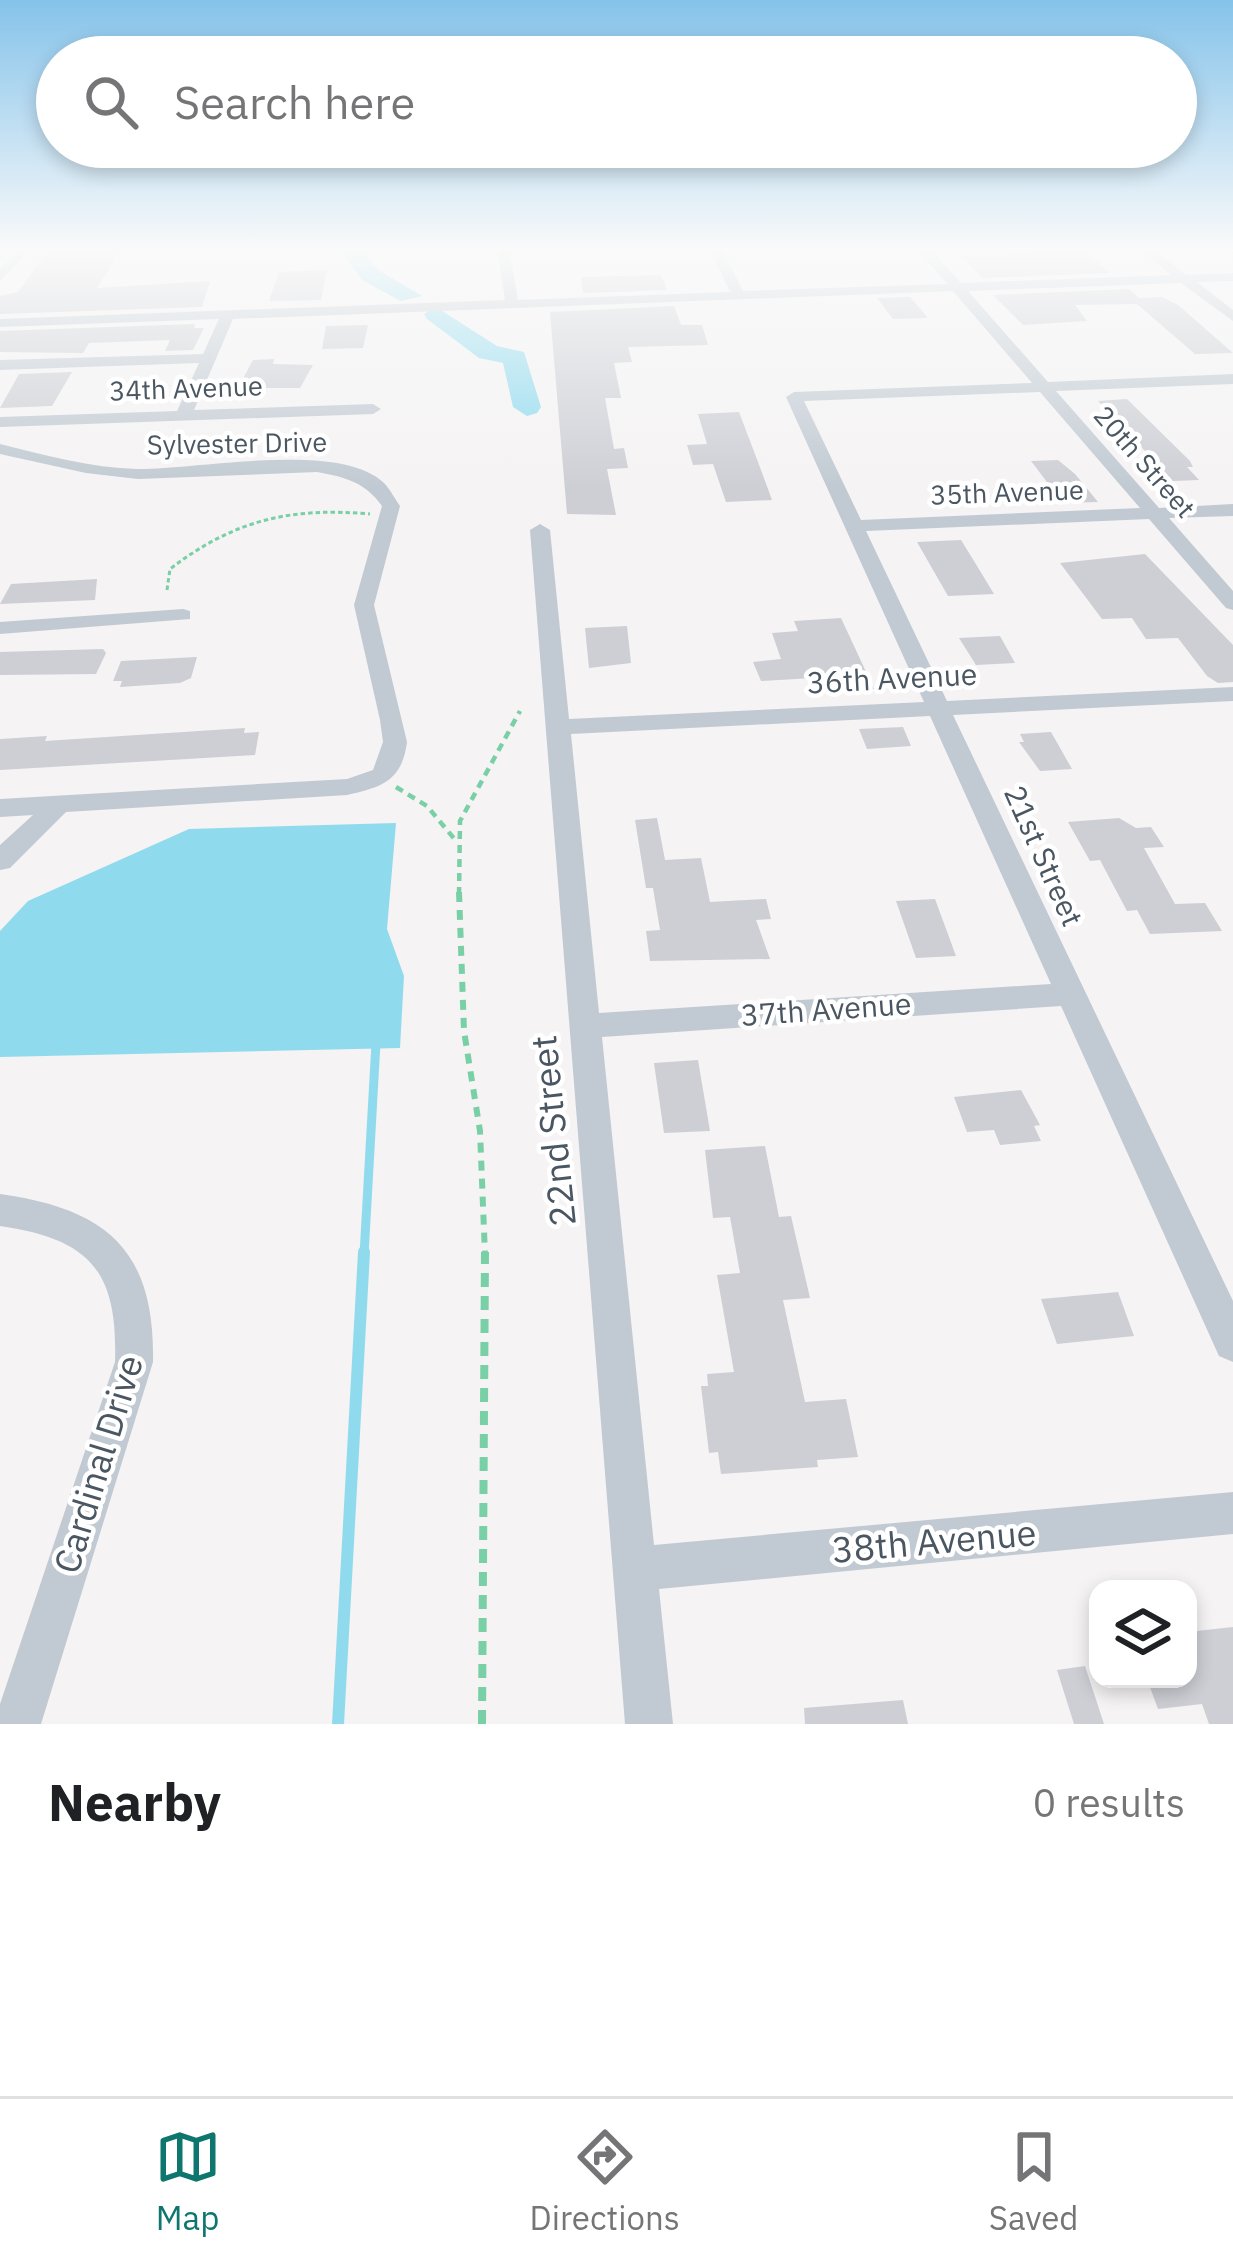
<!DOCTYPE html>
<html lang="en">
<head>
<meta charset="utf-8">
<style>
  :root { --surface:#fff; --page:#f6f6f6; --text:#202124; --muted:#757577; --line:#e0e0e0; --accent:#0f766e }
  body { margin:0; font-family:"IBM Plex Sans",sans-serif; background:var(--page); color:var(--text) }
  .controls { position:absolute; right:36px; bottom:36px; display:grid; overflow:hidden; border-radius:24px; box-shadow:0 6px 18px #0003 }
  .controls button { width:108px; height:108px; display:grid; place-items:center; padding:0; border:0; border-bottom:3px solid var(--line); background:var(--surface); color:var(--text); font:60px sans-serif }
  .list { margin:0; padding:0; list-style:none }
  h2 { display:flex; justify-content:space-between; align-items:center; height:156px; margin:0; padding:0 48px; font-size:51px }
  h2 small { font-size:39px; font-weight:400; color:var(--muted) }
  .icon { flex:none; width:66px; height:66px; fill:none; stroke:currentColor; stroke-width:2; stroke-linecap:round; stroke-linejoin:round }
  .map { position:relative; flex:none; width:1233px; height:1724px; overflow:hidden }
  .search { position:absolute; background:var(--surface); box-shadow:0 6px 18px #0003; left:36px; right:36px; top:36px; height:132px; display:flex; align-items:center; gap:30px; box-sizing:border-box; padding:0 42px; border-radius:66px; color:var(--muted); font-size:45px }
  .sheet { height:372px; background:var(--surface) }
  nav { display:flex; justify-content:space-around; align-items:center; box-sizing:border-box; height:168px; border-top:3px solid var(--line); background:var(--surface); font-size:33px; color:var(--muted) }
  nav a { display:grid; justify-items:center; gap:6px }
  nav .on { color:var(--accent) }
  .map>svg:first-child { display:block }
</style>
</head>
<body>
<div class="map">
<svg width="1233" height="1724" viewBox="0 0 1233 1724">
  <rect width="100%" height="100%" fill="#f5f3f3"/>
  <!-- water -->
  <path fill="#90daee" d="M396,823L387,929L404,976L400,1048L0,1057V931L28,901L189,829Z"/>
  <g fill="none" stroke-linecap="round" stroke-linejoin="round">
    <!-- stream-far1 -->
    <path stroke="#90daee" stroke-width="9" d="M364,1255L376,1043"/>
    <!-- stream -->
    <path stroke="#90daee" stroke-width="12" d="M338,1724L364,1252"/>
    <!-- river -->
    <path fill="#90daee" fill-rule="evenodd" d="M338,247H360L378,270L422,296L401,301L362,280Z
      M436,307L497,346L524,352L541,407L537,413L527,416L513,407L503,363L479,358L427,319L424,314Z"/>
  </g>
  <!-- building -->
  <path fill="#cdcfd5" d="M121,249L97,288L210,281L202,307L0,314V296L18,292L46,253Z
    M1084,251L1110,273L982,278L962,256Z
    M327,270L321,300L269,301L279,272Z
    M661,275L667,290L583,293L581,277Z
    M1129,289L1139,298L1162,297L1178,305L1233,353L1195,354L1137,304L1075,305L1087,321L1023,325L993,295Z
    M910,297L928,318L893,319L877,298Z
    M674,306L681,325H702L708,345L628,347L632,362L614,363L621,398H605L614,449L624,448L628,468L607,469L616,515L567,514L550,312Z
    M195,324L194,328H204L193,350L165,351L170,340L89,343L83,353L0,352V331Z
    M368,325L363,348L322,349L326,326Z
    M274,359L273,364L313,365L300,388H238L253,360Z
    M72,372L52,406L0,408L19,374Z
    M1127,399L1190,461L1193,467H1187L1199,480L1173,481L1098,401Z
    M739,412L758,462L772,500L726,502L713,464L693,465L687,445L707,444L698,414Z
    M1058,460L1075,474L1098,502L1063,503L1031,461Z
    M961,540L974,561L994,594L948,596L917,542Z
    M1145,554L1233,645V682L1218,683L1207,676L1178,638L1146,639L1132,618L1102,619L1060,563Z
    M97,579L95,600L0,604L11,584Z
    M841,618L874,689L820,693L813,678L761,681L753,662L781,659L772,633L798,631L794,621Z
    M627,626L631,663L589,668L585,628Z
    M1000,636L1015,663L976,665L959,638Z
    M103,649L106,653L96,674L0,675V652Z
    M197,657L191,678L180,683L120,687L122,681H113L121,661Z
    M903,727L911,746L867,749L859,729Z
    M245,728L244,733L259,732L255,755L0,770V739L47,736L45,741Z
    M1051,732L1072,769L1040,771L1019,742H1024L1020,734Z
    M657,818L665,860L701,858L710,902L766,899L771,919L756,920L770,959L650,961L646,931L660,930L653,888H646L635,820Z
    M1119,818L1136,828L1151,827L1164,847L1144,848L1175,904L1205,903L1222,931L1150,934L1137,910L1127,911L1100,860L1090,861L1068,822Z
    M935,899L956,956L916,958L896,901Z
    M698,1060L710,1131L664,1133L654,1063Z
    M1021,1090L1040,1125L1034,1126L1041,1141L1000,1145L994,1130L967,1132L954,1097Z
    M765,1146L779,1217L791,1216L810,1298L783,1300L805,1402L846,1399L858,1457L817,1460L818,1467L721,1474L718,1452L709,1453L701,1386H708L707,1374L734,1372L717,1275L740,1273L730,1217L713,1218L705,1150Z
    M1118,1292L1134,1336L1057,1344L1041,1299Z
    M1233,1627V1724H1209L1202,1704L1158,1709L1147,1679H1188V1632Z
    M1085,1666L1104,1724H1074L1057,1670Z
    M903,1700L908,1724H805L804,1708Z"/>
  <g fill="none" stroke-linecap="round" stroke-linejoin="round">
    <!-- path-far3 -->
    <path stroke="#7ad0a6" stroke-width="3" stroke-dasharray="4.5 3" stroke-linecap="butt" d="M167,590L170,569C234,520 290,507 370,514"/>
    <!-- path-far2 -->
    <path stroke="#7ad0a6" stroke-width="4.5" stroke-dasharray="8 6" stroke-linecap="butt" d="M396,787L427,806L457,842
      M459,895L460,821L520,711"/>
    <!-- path-far1 -->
    <path stroke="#7ad0a6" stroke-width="6" stroke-dasharray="10 8" stroke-linecap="butt" d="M459,892L464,1031L480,1131L485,1255"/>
    <!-- path -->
    <path stroke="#7ad0a6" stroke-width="8" stroke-dasharray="14 9" stroke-linecap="butt" d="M482,1724L485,1252"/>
    <!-- minor -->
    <path fill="#c1cad2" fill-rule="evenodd" d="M21,247H33L0,281V269Z
      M497,247H509L518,300L730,292L709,247H721L743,291L947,284L916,247H1023L934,253L961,283L1171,275L1137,247H1150L1187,275L1233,273V281L1197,282L1233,310V321L1181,283L968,291L1048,382L1233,374V384L1056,391L1159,508L1233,504V516L1169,518L1233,591V610L1226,608L1149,519L866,531L947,701L1233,687V701L953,715L1233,1301V1362L1219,1356L1061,1006L602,1037L654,1545L1233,1492V1534L659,1589L673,1724H625L530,530L540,524L550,530L569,719L924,702L786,397L794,392L1032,383L953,291L233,319L194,410L373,404L381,409L373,414L0,427V417L177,411L199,363L0,370V360L203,354L219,319L0,327V319L505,300ZM1040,392L1140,508L861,520L804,401ZM930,716L1051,984L599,1013L571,734Z
      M0,444C45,455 91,468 137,469C197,470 339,440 384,483C390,489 395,499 400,506L374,605L407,742C402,781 382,787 347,795L66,812L10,868L0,870V845L33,815L0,817V799L347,779L373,770L383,742L380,720L354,605L382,506C365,482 345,477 317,472L138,479L86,473L0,454Z
      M183,609L190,611V619L0,634V622Z
      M0,1194C107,1209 155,1250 153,1362L41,1724H0V1704L115,1362C118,1271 90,1239 0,1226Z"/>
  </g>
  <!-- sky -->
  <linearGradient id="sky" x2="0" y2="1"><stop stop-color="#85c3ea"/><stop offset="0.51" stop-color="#fafafa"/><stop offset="1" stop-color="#fafafa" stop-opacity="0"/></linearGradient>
  <rect width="1233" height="488" fill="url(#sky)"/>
  <g text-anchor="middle" stroke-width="9" stroke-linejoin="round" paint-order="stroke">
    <!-- far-street labels -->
    <g font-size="27" fill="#4a5661" stroke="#fff">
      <text transform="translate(186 389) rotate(-2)" y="9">34th Avenue</text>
      <text transform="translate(237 444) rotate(-1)" y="9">Sylvester Drive</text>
      <text transform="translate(1144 462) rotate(49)" y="9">20th Street</text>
      <text transform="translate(1007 493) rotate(-2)" y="9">35th Avenue</text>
    </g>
    <!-- street labels -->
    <g font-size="30" fill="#4a5661" stroke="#fff">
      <text transform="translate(892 679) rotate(-3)" y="10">36th Avenue</text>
      <text transform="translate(1043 856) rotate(66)" y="10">21st Street</text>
      <text transform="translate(826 1010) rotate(-4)" y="10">37th Avenue</text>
    </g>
    <!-- near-street labels -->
    <g font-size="36" fill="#4a5661" stroke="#fff">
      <text transform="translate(553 1131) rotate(-96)" y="13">22nd Street</text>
      <text transform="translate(98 1464) rotate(-73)" y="13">Cardinal Drive</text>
      <text transform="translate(934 1541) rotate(-5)" y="13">38th Avenue</text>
    </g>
  </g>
</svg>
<div class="controls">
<button><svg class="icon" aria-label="layers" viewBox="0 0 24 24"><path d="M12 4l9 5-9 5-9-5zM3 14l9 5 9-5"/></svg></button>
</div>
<div class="search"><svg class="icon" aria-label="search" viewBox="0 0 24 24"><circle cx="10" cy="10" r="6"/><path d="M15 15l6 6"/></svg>Search here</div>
</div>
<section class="sheet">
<h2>Nearby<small>0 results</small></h2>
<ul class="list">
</ul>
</section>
<nav>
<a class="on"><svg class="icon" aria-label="map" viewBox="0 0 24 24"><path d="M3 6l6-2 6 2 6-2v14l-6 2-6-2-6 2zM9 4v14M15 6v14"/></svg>Map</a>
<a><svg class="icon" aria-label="directions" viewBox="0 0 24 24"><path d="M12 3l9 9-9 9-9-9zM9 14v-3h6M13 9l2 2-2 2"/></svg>Directions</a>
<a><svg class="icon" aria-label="saved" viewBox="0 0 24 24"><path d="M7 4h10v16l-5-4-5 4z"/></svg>Saved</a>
</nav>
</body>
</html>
